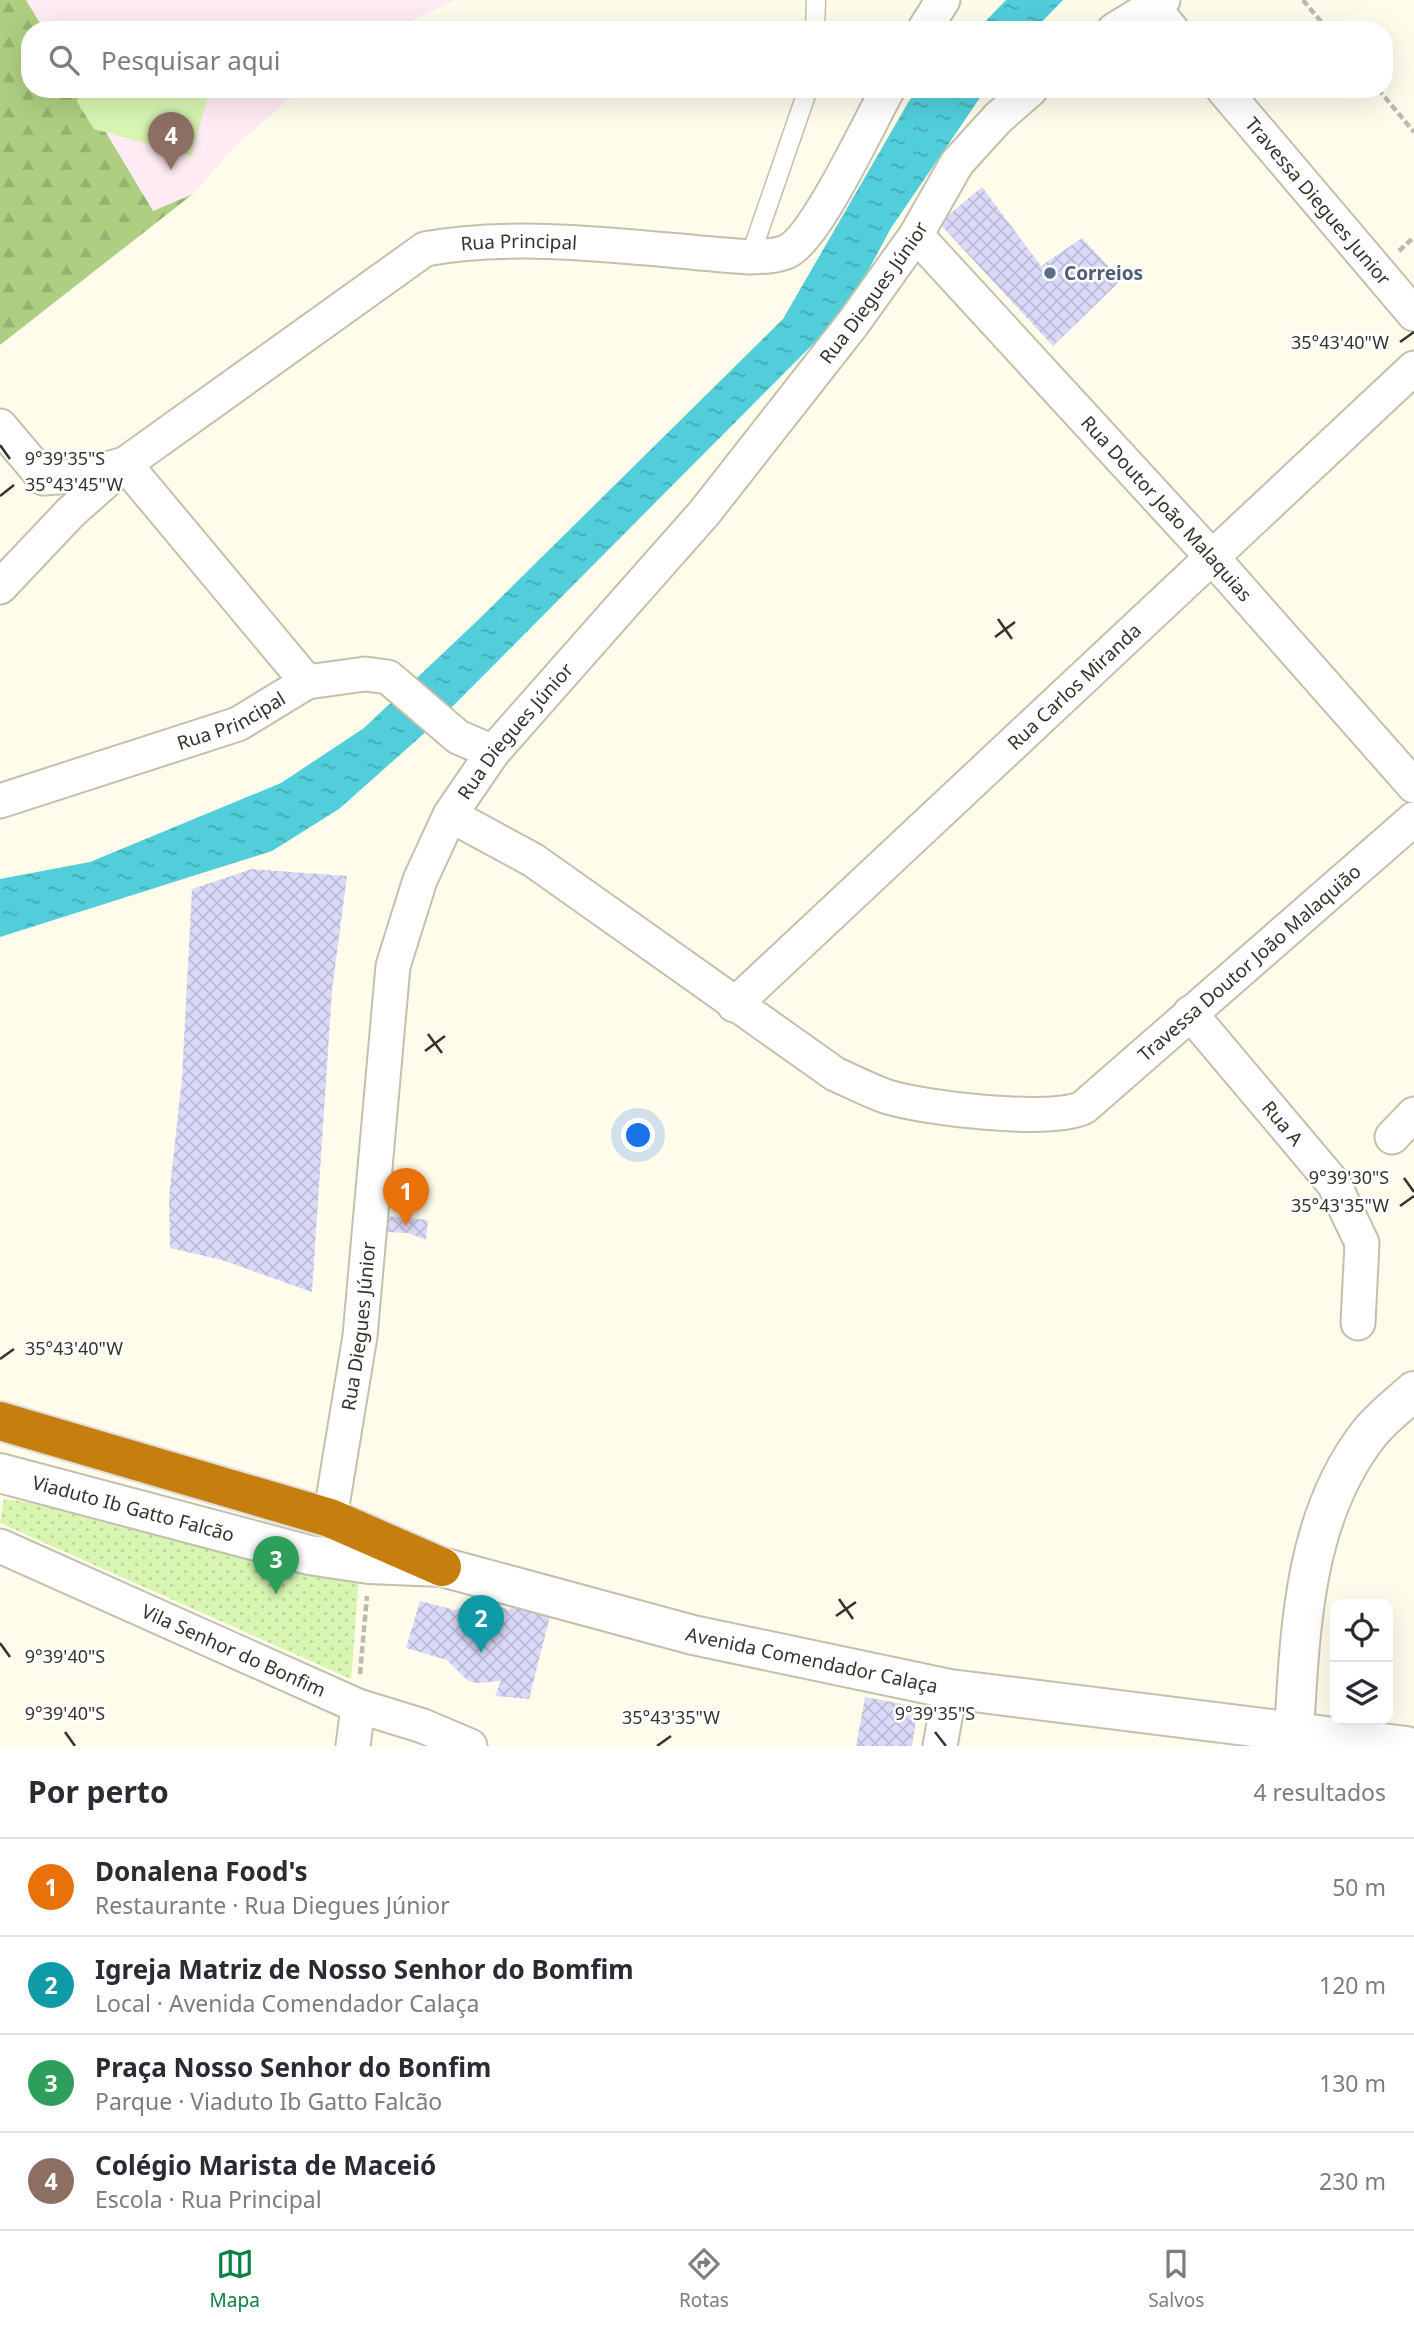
<!DOCTYPE html>
<html lang="pt">
<head>
<meta charset="utf-8">
<style>
  :root { --surface:#fff; --page:#f7f7f7; --text:#2b2b33; --muted:#7c7c81; --line:#e1e1e2; --accent:#0b8043 }
  body { margin:0; font-family:"Noto Sans",sans-serif; background:var(--page); color:var(--text) }
  .controls { position:absolute; right:21px; bottom:21px; display:grid; overflow:hidden; border-radius:14px; box-shadow:0 7px 28px #0002 }
  .controls button { width:63px; height:63px; display:grid; place-items:center; padding:0; border:0; border-bottom:2px solid var(--line); background:var(--surface); color:var(--text); font:35px sans-serif }
  .you { position:absolute; left:639px; top:1136px; width:24px; height:24px; margin:-18px; border:5px solid #fff; border-radius:50%; background:#1a73e8; box-shadow:0 0 0 10px #1a73e833 }
  .badge { display:grid; place-items:center; width:46px; height:46px; border-radius:50%; background:var(--accent); color:#fff; font-size:23px; font-weight:700 }
  .pin { position:absolute; translate:-50% -58px; filter:drop-shadow(0 2px 4px #0008) }
  .pin::after { content:''; position:absolute; top:37px; width:24px; height:21px; background:inherit; clip-path:polygon(0 0,100% 0,50% 100%) }
  .list { margin:0; padding:0; list-style:none }
  h2 { display:flex; justify-content:space-between; align-items:center; height:91px; margin:0; padding:0 28px; font-size:30px }
  h2 small { font-size:23px; font-weight:400; color:var(--muted) }
  .list li { display:grid; grid-template-columns:46px 1fr auto; gap:21px; align-items:center; box-sizing:border-box; height:98px; padding:0 28px; border-top:2px solid var(--line) }
  .list b { display:block; font-size:26px; white-space:nowrap }
  .list p { margin:0; font-size:23px; white-space:nowrap; color:var(--muted) }
  .list em { font-size:23px; font-style:normal; color:var(--muted) }
  .icon { flex:none; width:38px; height:38px; fill:none; stroke:currentColor; stroke-width:2; stroke-linecap:round; stroke-linejoin:round }
  .map { position:relative; flex:none; width:1414px; height:1746px; overflow:hidden }
  .search { position:absolute; background:var(--surface); box-shadow:0 7px 28px #0002; left:21px; right:21px; top:21px; height:77px; display:flex; align-items:center; gap:18px; box-sizing:border-box; padding:0 24px; border-radius:28px; color:var(--muted); font-size:26px }
  .sheet { height:483px; background:var(--surface) }
  nav { display:flex; justify-content:space-around; align-items:center; box-sizing:border-box; height:98px; border-top:2px solid var(--line); background:var(--surface); font-size:19px; color:var(--muted) }
  nav a { display:grid; justify-items:center; gap:4px }
  nav .on { color:var(--accent) }
  .map>svg:first-child { display:block }
</style>
</head>
<body>
<div class="map">
<svg width="1414" height="1746" viewBox="0 0 1414 1746">
  <defs>
    <pattern id="grass-dots" width="8" height="8" patternUnits="userSpaceOnUse" patternTransform="scale(1.75)"><rect width="8" height="8" fill="#d8f6b2"/><path d="M2 2h.1M6 6h.1" fill="none" stroke="#bad499" stroke-width="1.8" stroke-linecap="round"/></pattern>
    <pattern id="forest-firs" width="22" height="20" patternUnits="userSpaceOnUse" patternTransform="scale(1.75)"><rect width="22" height="20" fill="#aecf81"/><path d="M5 1l3.5 6h-7zM16 11l3.5 6h-7z" fill="#96b270"/></pattern>
    <pattern id="water-ripples" width="26" height="14" patternUnits="userSpaceOnUse" patternTransform="scale(1.75)"><rect width="26" height="14" fill="#51ceda"/><path d="M2 4q2-2 4 0t4 0M15 11q2-2 4 0t4 0" fill="none" stroke="#44a8b1"/></pattern>
    <pattern id="building-cross-hatch" width="8" height="8" patternUnits="userSpaceOnUse" patternTransform="scale(1.75)"><rect width="8" height="8" fill="#dad9f9"/><path d="M0 0l8 8M0 8l8-8" fill="none" stroke="#bcbbd6"/></pattern>
  </defs>
  <rect width="100%" height="100%" fill="#fffcec"/>
  <!-- education -->
  <path fill="#ffebf4" d="M26,0H456L391,30H44Z
    M80,89H301L234,147L193,194L153,211Z"/>
  <!-- grass -->
  <path fill="url(#grass-dots)" d="M4,1499L86,1509L359,1578L351,1679L0,1523Z"/>
  <!-- forest -->
  <path fill="url(#forest-firs)" d="M0,0H26L44,30H30V89H80L153,211L193,194L0,345Z"/>
  <!-- pitch -->
  <path fill="#d8f6b2" d="M81,89H210L191,156L94,129L77,102Z"/>
  <!-- water -->
  <path fill="url(#water-ripples)" d="M1006,0H1063L1034,30H977Z
    M920,89H986L891,228L853,299L833,324L438,721L339,809L272,851L0,937V879L90,862L281,783L364,728L477,621L783,319L909,101Z"/>
  <!-- building -->
  <path fill="url(#building-cross-hatch)" d="M982,187L1041,266L1082,238L1121,280L1053,346L939,223Z
    M252,869L347,876L332,990L312,1292L222,1260L170,1248L169,1197L182,1078L192,889Z
    M385,1216L428,1220L426,1240L408,1233L384,1232Z
    M481,1600L509,1610L516,1602L551,1612L529,1699L495,1696L501,1681L476,1683L467,1680L447,1660L406,1648L420,1601L455,1610Z
    M865,1697L918,1707L912,1746H856Z"/>
  <g fill="none" stroke-linecap="round" stroke-linejoin="round">
    <!-- lane casing -->
    <g stroke="#c3c0ad" stroke-width="21">
      <path id="lane" d="M815,30L816,0
        M750,257L808,89"/>
    </g>
    <!-- street casing -->
    <g stroke="#c3c0ad" stroke-width="37">
      <g id="street">
        <path d="M1153,7L1172,30"/>
        <path d="M924,30L943,0"/>
        <path d="M1114,30L1163,0"/>
        <path id="s1" d="M1223,89L1414,314"/>
        <path id="s2" d="M916,235L1211,556L1414,786"/>
        <path d="M0,426L44,478L86,475L125,464L307,682"/>
        <path id="s3" d="M0,587L71,512L125,464L425,249C525,230 648,250 750,257C763,256 776,257 788,251C817,236 869,123 888,89"/>
        <path id="s4" d="M0,801L238,724L307,682L365,674L388,677L458,737L493,752"/>
        <path id="s5" d="M450,815L533,860L835,1074C851,1081 868,1090 885,1096C920,1108 1054,1124 1084,1107L1414,819"/>
        <path id="s6" d="M734,1005L1414,368"/>
        <path id="s7" d="M1190,1013L1334,1184L1362,1243L1358,1323"/>
        <path d="M1392,1137L1414,1114"/>
        <path id="s8" d="M330,1518L360,1336L393,966L420,880L450,815L493,752L705,512L854,322L916,235L957,163L998,118L1031,89"/>
        <path id="s9" d="M0,1546L358,1706L423,1726L470,1746"/>
        <path d="M353,1746L358,1706"/>
        <path d="M940,1746L950,1689"/>
      </g>
    </g>
    <!-- secondary casing -->
    <g stroke="#c3c0ad" stroke-width="42">
      <g id="secondary">
        <path id="s10" d="M0,1473L309,1555L369,1564L442,1567L693,1635L950,1689L1406,1746"/>
        <path d="M1294,1733C1300,1632 1303,1519 1368,1435C1380,1419 1399,1405 1414,1391"/>
      </g>
    </g>
    <!-- highway casing -->
    <g stroke="#dfdfdd" stroke-width="42">
      <path id="highway" d="M0,1421L330,1518L442,1567"/>
    </g>
    <!-- path -->
    <path stroke="#bcbaad" stroke-width="4.5" stroke-dasharray="7 3.5" stroke-linecap="butt" d="M1303,0L1328,30
      M1378,89L1414,132
      M1399,251L1414,237
      M360,1674L367,1596"/>
    <!-- lane -->
    <use href="#lane" stroke="#fff" stroke-width="18"/>
    <!-- street -->
    <use href="#street" stroke="#fff" stroke-width="33"/>
    <!-- secondary -->
    <use href="#secondary" stroke="#fff" stroke-width="38"/>
    <!-- highway -->
    <use href="#highway" stroke="#c67e0e" stroke-width="38"/>
  </g>
  <!-- ticks -->
  <path fill="none" stroke="#35342c" stroke-width="2.5" d="M1400,342L1414,332M0,445L10,459M0,496L14,485M998,619L1012,639M995,637L1015,622M428,1034L442,1053M425,1051L445,1036M1404,1178L1414,1192M1400,1206L1414,1196M0,1359L14,1349M839,1599L853,1619M836,1616L856,1602M0,1643L10,1657M65,1732L75,1746M935,1732L946,1746M657,1746L671,1736"/>
  <!-- markers -->
  <circle fill="#5c6f8a" stroke="#fff" stroke-width="2.5" cx="1050" cy="273" r="7"/>
  <g text-anchor="middle" stroke-width="5" stroke-linejoin="round" paint-order="stroke">
    <!-- street labels -->
    <g font-size="19" fill="#35342c" stroke="#fff">
      <text dy="7" stroke="none"><textPath href="#s1" startOffset="147">Travessa Diegues Junior</textPath></text>
      <text dy="7" stroke="none"><textPath href="#s3" startOffset="639">Rua Principal</textPath></text>
      <text dy="7" stroke="none"><textPath href="#s8" startOffset="1391">Rua Diegues Júnior</textPath></text>
      <text dy="7" stroke="none"><textPath href="#s2" startOffset="371">Rua Doutor João Malaquias</textPath></text>
      <text dy="7" stroke="none"><textPath href="#s6" startOffset="466">Rua Carlos Miranda</textPath></text>
      <text dy="7" stroke="none"><textPath href="#s4" startOffset="245">Rua Principal</textPath></text>
      <text dy="7" stroke="none"><textPath href="#s8" startOffset="824">Rua Diegues Júnior</textPath></text>
      <text dy="7" stroke="none"><textPath href="#s5" startOffset="940">Travessa Doutor João Malaquião</textPath></text>
      <text dy="7" stroke="none"><textPath href="#s7" startOffset="144">Rua A</textPath></text>
      <text dy="7" stroke="none"><textPath href="#s8" startOffset="194">Rua Diegues Júnior</textPath></text>
      <text dy="7" stroke="none"><textPath href="#s10" startOffset="138">Viaduto Ib Gatto Falcão</textPath></text>
      <text dy="7" stroke="none"><textPath href="#s9" startOffset="256">Vila Senhor do Bonfim</textPath></text>
      <text dy="7" stroke="none"><textPath href="#s10" startOffset="835">Avenida Comendador Calaça</textPath></text>
    </g>
    <!-- service labels -->
    <g font-size="19" font-weight="bold" fill="#4e5e75" stroke="#fff" text-anchor="start">
      <text x="1064" y="280">Correios</text>
    </g>
  </g>
  <g font-size="18" text-anchor="middle" fill="#35342c" stroke="#fff" stroke-width="5" stroke-linejoin="round" paint-order="stroke">
    <text x="1340" y="349">35°43'40"W</text>
    <text x="65" y="465">9°39'35"S</text>
    <text x="74" y="491">35°43'45"W</text>
    <text x="1349" y="1184">9°39'30"S</text>
    <text x="1340" y="1212">35°43'35"W</text>
    <text x="74" y="1355">35°43'40"W</text>
    <text x="65" y="1663">9°39'40"S</text>
    <text x="65" y="1720">9°39'40"S</text>
    <text x="935" y="1720">9°39'35"S</text>
    <text x="671" y="1724">35°43'35"W</text>
  </g>
</svg>
<div class="controls">
<button><svg class="icon" aria-label="locate" viewBox="0 0 24 24"><circle cx="12" cy="12" r="6"/><path d="M12 2v4M12 18v4M2 12h4M18 12h4"/></svg></button>
<button><svg class="icon" aria-label="layers" viewBox="0 0 24 24"><path d="M12 4l9 5-9 5-9-5zM3 14l9 5 9-5"/></svg></button>
</div>
<div class="you"></div>
<div class="pin badge" style="left:406px;top:1226px;background:#e8710a">1</div>
<div class="pin badge" style="left:481px;top:1653px;background:#0f9aa8">2</div>
<div class="pin badge" style="left:276px;top:1594px;background:#2e9e5b">3</div>
<div class="pin badge" style="left:171px;top:170px;background:#8d6e63">4</div>
<div class="search"><svg class="icon" aria-label="search" viewBox="0 0 24 24"><circle cx="10" cy="10" r="6"/><path d="M15 15l6 6"/></svg>Pesquisar aqui</div>
</div>
<section class="sheet">
<h2>Por perto<small>4 resultados</small></h2>
<ul class="list">
<li><span class="badge" style="background:#e8710a">1</span><div><b>Donalena Food's</b><p>Restaurante · Rua Diegues Júnior</p></div><em>50 m</em></li>
<li><span class="badge" style="background:#0f9aa8">2</span><div><b>Igreja Matriz de Nosso Senhor do Bomfim</b><p>Local · Avenida Comendador Calaça</p></div><em>120 m</em></li>
<li><span class="badge" style="background:#2e9e5b">3</span><div><b>Praça Nosso Senhor do Bonfim</b><p>Parque · Viaduto Ib Gatto Falcão</p></div><em>130 m</em></li>
<li><span class="badge" style="background:#8d6e63">4</span><div><b>Colégio Marista de Maceió</b><p>Escola · Rua Principal</p></div><em>230 m</em></li>
</ul>
</section>
<nav>
<a class="on"><svg class="icon" aria-label="map" viewBox="0 0 24 24"><path d="M3 6l6-2 6 2 6-2v14l-6 2-6-2-6 2zM9 4v14M15 6v14"/></svg>Mapa</a>
<a><svg class="icon" aria-label="directions" viewBox="0 0 24 24"><path d="M12 3l9 9-9 9-9-9zM9 14v-3h6M13 9l2 2-2 2"/></svg>Rotas</a>
<a><svg class="icon" aria-label="saved" viewBox="0 0 24 24"><path d="M7 4h10v16l-5-4-5 4z"/></svg>Salvos</a>
</nav>
</body>
</html>
